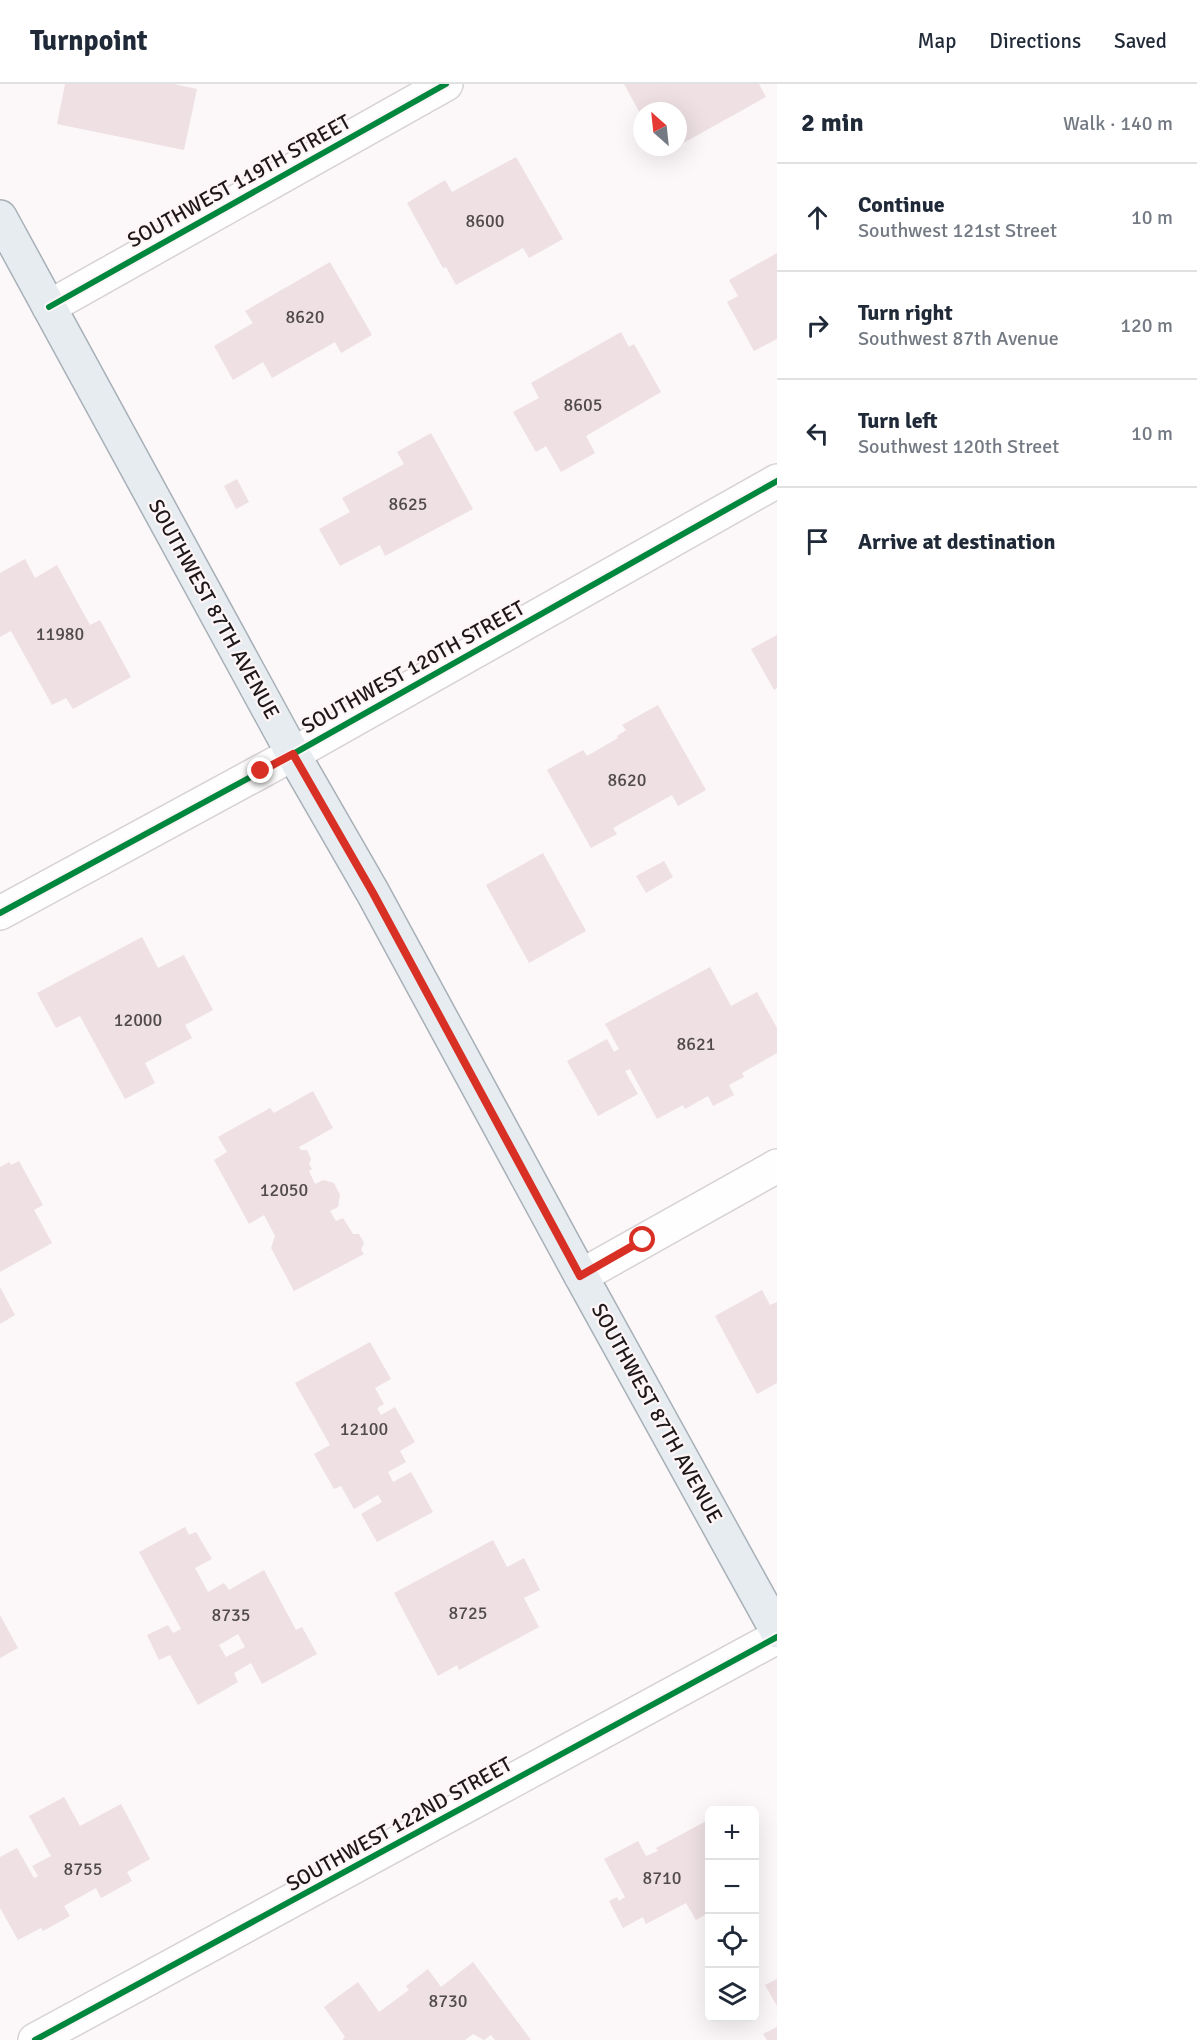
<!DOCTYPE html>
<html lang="en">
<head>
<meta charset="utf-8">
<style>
  :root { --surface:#fff; --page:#f2f2f3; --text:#1f2937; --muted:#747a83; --line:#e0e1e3 }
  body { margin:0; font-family:Signika,sans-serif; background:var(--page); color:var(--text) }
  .controls { position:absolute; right:18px; bottom:18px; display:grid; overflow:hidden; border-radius:9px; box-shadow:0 6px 24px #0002 }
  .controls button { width:54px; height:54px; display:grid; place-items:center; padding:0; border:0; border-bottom:2px solid var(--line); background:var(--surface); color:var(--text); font:30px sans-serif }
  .compass { position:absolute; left:633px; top:18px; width:54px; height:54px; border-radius:50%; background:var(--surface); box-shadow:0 6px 24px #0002; rotate:333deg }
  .stop { position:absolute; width:18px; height:18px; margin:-14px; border:4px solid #d93025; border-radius:50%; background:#fff }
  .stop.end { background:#d93025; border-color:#fff; box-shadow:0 2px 6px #0008 }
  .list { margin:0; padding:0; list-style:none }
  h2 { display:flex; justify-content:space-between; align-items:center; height:78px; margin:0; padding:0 24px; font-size:26px }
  h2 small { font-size:20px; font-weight:400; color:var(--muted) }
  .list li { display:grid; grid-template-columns:39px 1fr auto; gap:18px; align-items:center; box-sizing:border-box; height:108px; padding:0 24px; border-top:2px solid var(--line) }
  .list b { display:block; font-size:22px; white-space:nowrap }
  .list p { margin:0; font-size:20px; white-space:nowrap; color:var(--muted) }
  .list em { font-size:20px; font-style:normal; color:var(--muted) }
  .icon { flex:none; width:33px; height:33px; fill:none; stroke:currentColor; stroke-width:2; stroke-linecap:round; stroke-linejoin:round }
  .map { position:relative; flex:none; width:777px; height:1956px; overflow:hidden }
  header { display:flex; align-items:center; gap:36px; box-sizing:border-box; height:84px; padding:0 30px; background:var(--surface); border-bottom:2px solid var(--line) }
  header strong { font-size:28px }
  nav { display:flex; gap:33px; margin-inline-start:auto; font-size:21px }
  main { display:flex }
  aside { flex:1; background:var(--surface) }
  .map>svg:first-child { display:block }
</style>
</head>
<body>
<header>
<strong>Turnpoint</strong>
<nav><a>Map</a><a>Directions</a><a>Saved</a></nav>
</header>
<main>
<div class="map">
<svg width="777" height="1956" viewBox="0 0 777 1956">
  <rect width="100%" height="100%" fill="#fcf7f8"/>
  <!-- building -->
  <path fill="#eee0e3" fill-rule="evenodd" d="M65,0H174L197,5L184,66L57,40Z
    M624,0H759L766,13L678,62V27H642V33Z
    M516,73L563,155L529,174L523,164L456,201L446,183L443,184L407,119L445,96L452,108Z
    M777,169V255L754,267L727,218L738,212L729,196Z
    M330,178L372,251L341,269L335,258L272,294L263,278L233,296L214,262L253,239L245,227Z
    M621,248L629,263L634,260L661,308L586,352L595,369L561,388L546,362L536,368L513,328L539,314L531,299Z
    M431,349L473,425L385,472L380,461L340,482L319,445L350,428L342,414L404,380L397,368Z
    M237,395L249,418L236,425L224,402Z
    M25,475L35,494L57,481L90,541L100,536L131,593L73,625L66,614L52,621L11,547L0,553V489Z
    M777,551V604L774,606L751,565Z
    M658,621L706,706L678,722L672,711L613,744L617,750L591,764L547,686L583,666L587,672L618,654L617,652L626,646L622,641Z
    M543,769L586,847L529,879L486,801Z
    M664,777L673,793L646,809L636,792Z
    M142,853L158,884L184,871L213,926L185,941L192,954L145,979L155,999L125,1015L80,932L56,944L37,909Z
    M710,883L731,922L757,908L777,944V969L742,989L744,993L729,1001L734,1011L713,1022L708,1012L685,1025L683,1021L657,1035L630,985L625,987L638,1010L598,1032L567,977L607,955L614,968L619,965L605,940Z
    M313,1007L333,1044L299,1063L301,1066H307L311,1075L309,1080L312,1085L309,1087L315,1100L323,1096L334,1099L340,1111L338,1123L330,1127L336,1137L343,1134L353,1150H359L364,1159L361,1166L364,1170L294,1207L271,1164L275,1152L264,1131L249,1140L214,1076L227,1068L218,1053L270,1024L274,1029Z
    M19,1077L43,1121L34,1126L52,1159L0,1188V1083L9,1078L11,1081Z
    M0,1203L15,1231L0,1240Z
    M762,1206L770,1221L777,1218V1299L757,1310L715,1232Z
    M370,1258L391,1295L375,1304L384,1320L377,1324L381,1331L395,1323L415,1358L400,1367L406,1378L388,1388L393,1398L411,1388L433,1428L377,1458L361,1430L382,1418L378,1411L354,1425L341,1402L334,1405L314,1370L330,1361L295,1299Z
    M185,1443L189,1451L196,1448L212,1475L195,1484L208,1508L224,1499L229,1506L264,1486L296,1546L302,1543L317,1570L262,1600L251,1579L234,1589L238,1598L198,1621L170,1571L159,1576L147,1551L168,1541L173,1549L181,1545L139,1468ZM238,1550L245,1563L226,1573L219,1561Z
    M493,1456L507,1483L524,1474L540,1506L524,1514L539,1543L459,1586L457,1581L438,1592L394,1509Z
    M0,1531L18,1564L0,1574Z
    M64,1713L80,1742L121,1720L150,1775L127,1788L132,1797L101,1814L96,1804L64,1822L70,1832L43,1847L41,1844L18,1856L0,1824V1773L17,1764L34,1794L38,1792L32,1782L51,1772L29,1732Z
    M710,1735V1828L696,1836L686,1819L646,1840L643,1833L623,1844L609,1817L617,1813L619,1817L625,1813L604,1775L638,1757L646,1772L658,1767L656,1764Z
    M473,1878L531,1956H495L491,1951L484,1956L473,1950L465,1956H342L345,1953L324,1923L358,1898L379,1928L409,1906L406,1902L428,1885L441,1903Z
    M777,1895V1922L765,1901Z
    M777,1943V1956H767L763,1950Z"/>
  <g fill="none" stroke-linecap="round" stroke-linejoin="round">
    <!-- minor casing -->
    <g stroke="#d7d2d3" stroke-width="36">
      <path id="minor" d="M49,223L446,0
        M0,829L293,670L777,397
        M581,1192L777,1082
        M35,1956L777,1553"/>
    </g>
    <!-- major casing -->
    <g stroke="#a7b0b7" stroke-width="36">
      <path id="major" d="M0,133L293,670L373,809L581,1192L777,1547"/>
    </g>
    <!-- minor -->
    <use href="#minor" stroke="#fffefe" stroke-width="33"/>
    <!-- major -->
    <use href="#major" stroke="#e6ecf0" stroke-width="33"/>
    <!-- cycleway casing -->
    <g stroke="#fef5f7" stroke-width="10">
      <path id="cycleway" d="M49,223L446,0
        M0,829L293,670L777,397
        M35,1956L777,1553"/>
    </g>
    <!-- cycleway -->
    <use href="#cycleway" stroke="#00873e" stroke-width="6"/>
  </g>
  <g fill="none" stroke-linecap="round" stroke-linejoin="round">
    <!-- route -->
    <path stroke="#d93025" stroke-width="8" d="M261,687L293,670L373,809L580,1192L643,1156"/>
  </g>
  <g text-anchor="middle" stroke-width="4.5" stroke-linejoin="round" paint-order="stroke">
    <!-- number labels -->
    <g font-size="18" fill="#514a4c">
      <text x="485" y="143">8600</text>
      <text x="305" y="239">8620</text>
      <text x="583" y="327">8605</text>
      <text x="408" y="426">8625</text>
      <text x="60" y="556">11980</text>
      <text x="627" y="702">8620</text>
      <text x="138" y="942">12000</text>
      <text x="696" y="966">8621</text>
      <text x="284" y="1112">12050</text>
      <text x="364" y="1351">12100</text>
      <text x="468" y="1535">8725</text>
      <text x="231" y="1537">8735</text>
      <text x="83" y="1791">8755</text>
      <text x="662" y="1800">8710</text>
      <text x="448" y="1923">8730</text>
    </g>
    <!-- street labels -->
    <g font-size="21" fill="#1d1819" stroke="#fef5f7">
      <text transform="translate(239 97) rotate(-29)" y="7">SOUTHWEST 119TH STREET</text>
      <text transform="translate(214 525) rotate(61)" y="7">SOUTHWEST 87TH AVENUE</text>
      <text transform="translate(413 583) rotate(-29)" y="7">SOUTHWEST 120TH STREET</text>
      <text transform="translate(657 1329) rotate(61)" y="7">SOUTHWEST 87TH AVENUE</text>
      <text transform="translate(399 1740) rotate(-29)" y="7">SOUTHWEST 122ND STREET</text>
    </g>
  </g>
</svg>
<div class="controls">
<button>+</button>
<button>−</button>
<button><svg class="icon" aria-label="locate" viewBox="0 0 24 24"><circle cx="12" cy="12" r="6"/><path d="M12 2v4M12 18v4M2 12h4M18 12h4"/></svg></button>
<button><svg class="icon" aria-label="layers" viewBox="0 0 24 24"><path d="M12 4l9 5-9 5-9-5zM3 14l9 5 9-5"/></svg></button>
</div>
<svg class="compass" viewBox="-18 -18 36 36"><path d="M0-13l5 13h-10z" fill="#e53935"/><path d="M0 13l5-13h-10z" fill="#747a83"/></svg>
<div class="stop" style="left:643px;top:1156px"></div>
<div class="stop end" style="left:261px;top:687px"></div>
</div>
<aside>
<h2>2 min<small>Walk · 140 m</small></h2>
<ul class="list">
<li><svg class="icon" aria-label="ahead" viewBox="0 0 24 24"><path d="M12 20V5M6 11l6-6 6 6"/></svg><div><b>Continue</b><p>Southwest 121st Street</p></div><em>10 m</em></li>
<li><svg class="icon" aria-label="right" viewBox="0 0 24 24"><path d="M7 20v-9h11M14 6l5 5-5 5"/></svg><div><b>Turn right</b><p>Southwest 87th Avenue</p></div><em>120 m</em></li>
<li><svg class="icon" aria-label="left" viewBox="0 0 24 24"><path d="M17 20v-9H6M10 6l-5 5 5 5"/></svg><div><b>Turn left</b><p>Southwest 120th Street</p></div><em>10 m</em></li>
<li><svg class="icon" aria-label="arrive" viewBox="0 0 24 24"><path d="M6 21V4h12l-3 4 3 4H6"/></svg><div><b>Arrive at destination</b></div></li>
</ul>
</aside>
</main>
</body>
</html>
